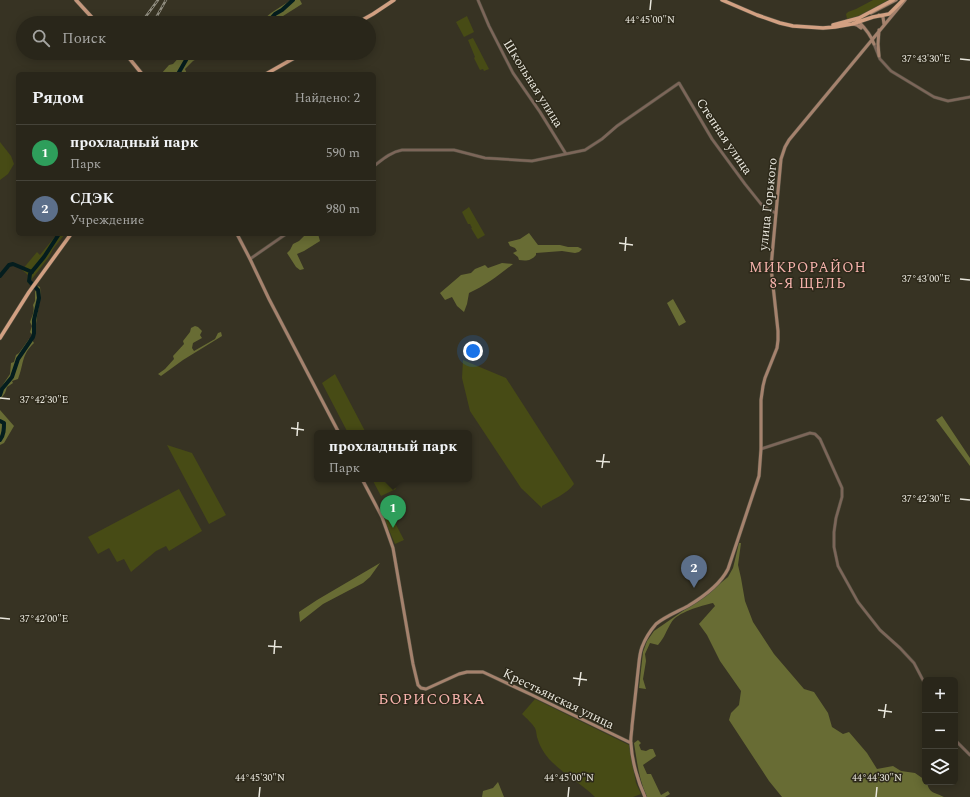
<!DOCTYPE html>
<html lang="ru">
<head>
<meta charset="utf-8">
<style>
  :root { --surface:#29261a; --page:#312e23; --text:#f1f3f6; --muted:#a5a5a2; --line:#454339; --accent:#d93025 }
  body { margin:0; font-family:Spectral,serif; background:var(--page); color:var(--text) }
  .controls { position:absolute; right:12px; bottom:12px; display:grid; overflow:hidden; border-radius:6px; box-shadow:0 2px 10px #0003 }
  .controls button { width:36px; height:36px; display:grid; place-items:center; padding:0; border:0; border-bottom:1px solid var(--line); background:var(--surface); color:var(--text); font:20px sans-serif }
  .you { position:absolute; left:473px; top:351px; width:14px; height:14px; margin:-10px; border:3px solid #fff; border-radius:50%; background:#1a73e8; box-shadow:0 0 0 6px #1a73e833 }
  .badge { display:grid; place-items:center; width:26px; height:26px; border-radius:50%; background:var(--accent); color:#fff; font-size:13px; font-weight:700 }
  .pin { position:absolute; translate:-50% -33px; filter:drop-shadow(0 1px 2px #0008) }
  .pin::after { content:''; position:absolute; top:21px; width:14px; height:12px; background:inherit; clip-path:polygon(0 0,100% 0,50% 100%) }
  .popup { position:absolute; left:314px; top:430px; width:158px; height:52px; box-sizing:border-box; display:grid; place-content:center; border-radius:6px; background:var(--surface); filter:drop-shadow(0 1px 3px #0005); font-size:13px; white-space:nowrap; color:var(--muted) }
  .popup b { font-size:15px; color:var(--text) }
  .popup::after { content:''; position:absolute; left:50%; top:100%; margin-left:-8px; border:8px solid transparent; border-top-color:var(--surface) }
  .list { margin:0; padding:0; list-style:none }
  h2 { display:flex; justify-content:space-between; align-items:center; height:52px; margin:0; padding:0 16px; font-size:17px }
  h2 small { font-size:13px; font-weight:400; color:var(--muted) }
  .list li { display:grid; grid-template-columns:26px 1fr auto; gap:12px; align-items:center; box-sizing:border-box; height:56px; padding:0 16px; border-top:1px solid var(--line) }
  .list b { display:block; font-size:15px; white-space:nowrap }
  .list p { margin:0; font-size:13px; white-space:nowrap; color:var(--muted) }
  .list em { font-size:13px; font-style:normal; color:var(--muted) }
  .icon { flex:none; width:22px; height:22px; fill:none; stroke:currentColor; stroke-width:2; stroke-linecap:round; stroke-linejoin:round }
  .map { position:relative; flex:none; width:970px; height:797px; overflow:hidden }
  .search { position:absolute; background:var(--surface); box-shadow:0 2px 10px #0003; left:16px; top:16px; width:360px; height:44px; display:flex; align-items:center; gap:10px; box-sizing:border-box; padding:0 14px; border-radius:22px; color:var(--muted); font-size:15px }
  .panel { position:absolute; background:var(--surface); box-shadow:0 2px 10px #0003; left:16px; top:72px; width:360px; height:164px; border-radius:6px }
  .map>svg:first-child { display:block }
</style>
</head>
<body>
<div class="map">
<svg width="970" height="797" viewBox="0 0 970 797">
  <rect width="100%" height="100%" fill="#373323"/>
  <!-- green -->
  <path fill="#474b15" d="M873,0H888C876,7 862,17 847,19L846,14L848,12L856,9Z
    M467,16L474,32L464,37L456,22Z
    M473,38L489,69L484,71L483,69L480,70L474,58L475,57L468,40Z
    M0,142L11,156L14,164L8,174L0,180Z
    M469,207L485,235L478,239L477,238L471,228H472L470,224H468L462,212Z
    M57,234H65L53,249L49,257L28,284L27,281L28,275L22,270L37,252L40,255Z
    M463,360L506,378L573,482L574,484C568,493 552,500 542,506V508L521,488L470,411L462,378Z
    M335,374L366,433H348L322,383Z
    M167,445L192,453L226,515L209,524Z
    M372,479H390L396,489L381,496Z
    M179,489L202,531L169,551L166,546L156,551L131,572L124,559L117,562L109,548L98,554L88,537Z
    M390,513L404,540L395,544L383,516Z
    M535,699L629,745L636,783L641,794L633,797H595C581,783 563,774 549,759C545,754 540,747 538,740C536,736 537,732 535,728C532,723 526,718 522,714Z"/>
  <!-- forest -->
  <path fill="#686c34" d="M291,0H300L302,4L272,23H259L271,13Z
    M183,53H219L205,59L200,57L193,61L185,69L187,74H161L169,65L173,64Z
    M529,233L538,245H560L568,247H578L582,249L579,252L575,253L562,251L536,253V255C531,261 526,261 519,260L518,257L513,253L517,251L515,248L510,246L508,242L520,239Z
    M306,234H318L320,241L304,251L297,254L304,269L300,270L296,267L287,253L290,250L293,244L299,241Z
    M502,263L513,264C499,275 485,286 469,293L467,304L464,312L457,306L452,297L445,300L440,293L461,275L471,273L475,269L485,265L488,268Z
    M38,286L40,287C42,302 35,316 36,331L32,335L30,332L32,326L30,322C32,316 35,312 33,305L35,301V292Z
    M673,299L686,322L679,326L667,303Z
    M195,326L198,327L202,331L200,335L202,338L193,343L192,348L194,351L215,339L218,333L221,332L222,336L183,360L161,376L158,374L165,369L174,359L173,356L184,344L183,341L190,332L191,328Z
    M29,339L32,340L34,343C21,355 24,364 18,379L12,381L13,383L7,387L5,393L0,400V389L10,374L11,363L14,362L16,355L19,353Z
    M0,410L14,426L4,443L0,445Z
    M942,416L970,458V466L936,420Z
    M739,543H741L738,565L741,578L745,601L753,622L774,654L804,689L814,692L828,713L832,727L843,734L849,732L867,753L877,769L893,766L901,771L915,773L925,780V782H927C929,794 935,792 944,797H782L769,781L729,720L731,713L739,705L741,691L720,661L707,635L699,624L715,606L713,603C701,606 677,612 671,623C666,631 665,637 658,645L650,643L645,654L646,661L643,679L646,689L639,688L643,652L647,641L654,631L706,595L728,577L733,568Z
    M380,563L370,577L363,583L323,604L300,622L299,612L317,600Z
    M638,740L641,743L639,745L641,750L646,751L650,749H653L656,756L643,765L647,774H651L661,795L668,791L670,794L665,797H647C639,780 637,762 634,743Z
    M498,782L504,797H482L483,791L493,788Z"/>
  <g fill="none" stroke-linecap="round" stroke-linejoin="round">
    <!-- river -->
    <path stroke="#041d1e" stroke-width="4" d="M267,23L275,14L282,10L293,0
      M178,74L190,53
      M0,276L9,265L13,264L32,272
      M0,395L2,389L12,377L18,359L33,337L34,333V320L39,298L38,290L29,281L30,274L44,257L59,234
      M0,421L4,423C4,429 4,435 0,440"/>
    <!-- tertiary casing -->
    <g stroke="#535041" stroke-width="3.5">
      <path id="tertiary" d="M478,0L489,26L513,73L540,112L566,154
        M874,44L880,59L891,71L934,97L948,101L970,97
        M374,166C383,159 391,152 402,150H454L485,158L532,161L585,150L602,139L617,126L679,83L712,139L745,184L761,204L769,210L776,213
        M250,259L286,234
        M761,449L810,433L815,434L820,439L842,488V497L836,518L834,532V547L838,566L858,602L880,630L900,648L914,663L925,684
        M955,740L970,755"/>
    </g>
    <!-- secondary casing -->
    <g stroke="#535041" stroke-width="4">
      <path id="secondary" d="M871,13L896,0
        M879,15L883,17L884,24
        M858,21C865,28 871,35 874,44
        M853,24L857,25L861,28
        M879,30L878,44L879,56
        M237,234L250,259L269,299L339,433
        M362,479L382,517L393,548L413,664L418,685L421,688L426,689L459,674L467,672H483L532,695L631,743
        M645,797C638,782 632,761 631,744C630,738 632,732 632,726C634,708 636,690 638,671C639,664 639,655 642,647C645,639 650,631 656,624C666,616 677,612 688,606C703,597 720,585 728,569L759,476L761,449V400L763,386L765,378L777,348L778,340V331L771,267L781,159L785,147L789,140L905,0"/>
    </g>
    <!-- primary casing -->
    <g stroke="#535041" stroke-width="4.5">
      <path id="primary" d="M76,0L97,23
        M125,53L142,74"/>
    </g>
    <!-- trunk casing -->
    <g stroke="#535041" stroke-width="4.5">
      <path id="trunk" d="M722,0L757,15L780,23L793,26L823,28L835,27L852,24L873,17L889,14L903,0
        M357,23L373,14L394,0
        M833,25L859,18L893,0
        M266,74L303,53
        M0,338L29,292L71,234"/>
    </g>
    <!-- tertiary -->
    <use href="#tertiary" stroke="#7c6659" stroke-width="2.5"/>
    <!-- secondary -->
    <use href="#secondary" stroke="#a5826d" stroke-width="3"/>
    <!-- primary -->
    <use href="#primary" stroke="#c4977c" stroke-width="3.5"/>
    <!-- trunk -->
    <use href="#trunk" stroke="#d2a082" stroke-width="3.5"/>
    <!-- rail casing -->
    <g stroke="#939083" stroke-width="2.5">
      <path id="rail" d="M141,23L158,0
        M153,23L166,0"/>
    </g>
    <!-- rail -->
    <use href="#rail" stroke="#2d291a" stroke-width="1" stroke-dasharray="3" stroke-linecap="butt"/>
  </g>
  <!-- ticks -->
  <path fill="none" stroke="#e9e7dd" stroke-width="1.5" d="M650,10L651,0M960,59L970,60M619,243L633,245M625,251L626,237M960,279L970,280M0,398L10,399M291,428L304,430M297,436L298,422M596,461L610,462M602,468L604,454M960,499L970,500M0,618L10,619M268,646L282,647M274,654L275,640M573,678L587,680M579,686L581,672M878,710L892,712M884,718L886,704M259,797L260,787M568,797L569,787M876,797L877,787"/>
  <g text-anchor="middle" stroke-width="3" stroke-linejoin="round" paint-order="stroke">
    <!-- street labels -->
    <g font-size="13" fill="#e9e7dd" stroke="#2d291a">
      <text transform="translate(534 83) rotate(58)" y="5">Школьная улица</text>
      <text transform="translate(725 136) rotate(56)" y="5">Степная улица</text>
      <text transform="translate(767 204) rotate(-84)" y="5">улица Горького</text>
      <text transform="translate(559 698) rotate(26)" y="5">Крестьянская улица</text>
    </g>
    <!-- neighbourhood labels -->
    <g font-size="14" letter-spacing="1" fill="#f7b3ad" stroke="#2d291a">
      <text x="808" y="272">МИКРОРАЙОН<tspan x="808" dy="16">8-Я ЩЕЛЬ</tspan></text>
    </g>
    <!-- quarter labels -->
    <g font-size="15" letter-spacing="1" fill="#f7b3ad" stroke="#2d291a">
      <text x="432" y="704">БОРИСОВКА</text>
    </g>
  </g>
  <g font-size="10" text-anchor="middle" fill="#e9e7dd" stroke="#2d291a" stroke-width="3" stroke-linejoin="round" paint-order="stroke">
    <text x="650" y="23">44°45'00"N</text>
    <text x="926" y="62">37°43'30"E</text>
    <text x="926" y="282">37°43'00"E</text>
    <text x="44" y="403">37°42'30"E</text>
    <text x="926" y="502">37°42'30"E</text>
    <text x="44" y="622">37°42'00"E</text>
    <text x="260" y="781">44°45'30"N</text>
    <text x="569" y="781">44°45'00"N</text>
    <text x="877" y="781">44°44'30"N</text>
  </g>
</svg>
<div class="controls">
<button>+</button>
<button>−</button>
<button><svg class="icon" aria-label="layers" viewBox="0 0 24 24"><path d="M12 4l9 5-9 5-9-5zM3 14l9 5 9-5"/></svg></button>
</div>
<div class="you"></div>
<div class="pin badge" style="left:393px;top:528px;background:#2e9e5b">1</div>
<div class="popup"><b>прохладный парк</b>Парк</div>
<div class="pin badge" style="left:694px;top:588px;background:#5c6f8a">2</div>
<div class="search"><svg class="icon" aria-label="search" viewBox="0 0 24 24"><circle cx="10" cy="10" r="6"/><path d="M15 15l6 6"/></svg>Поиск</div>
<section class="panel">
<h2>Рядом<small>Найдено: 2</small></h2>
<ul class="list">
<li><span class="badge" style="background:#2e9e5b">1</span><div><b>прохладный парк</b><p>Парк</p></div><em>590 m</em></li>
<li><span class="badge" style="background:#5c6f8a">2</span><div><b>СДЭК</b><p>Учреждение</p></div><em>980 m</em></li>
</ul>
</section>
</div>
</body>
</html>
